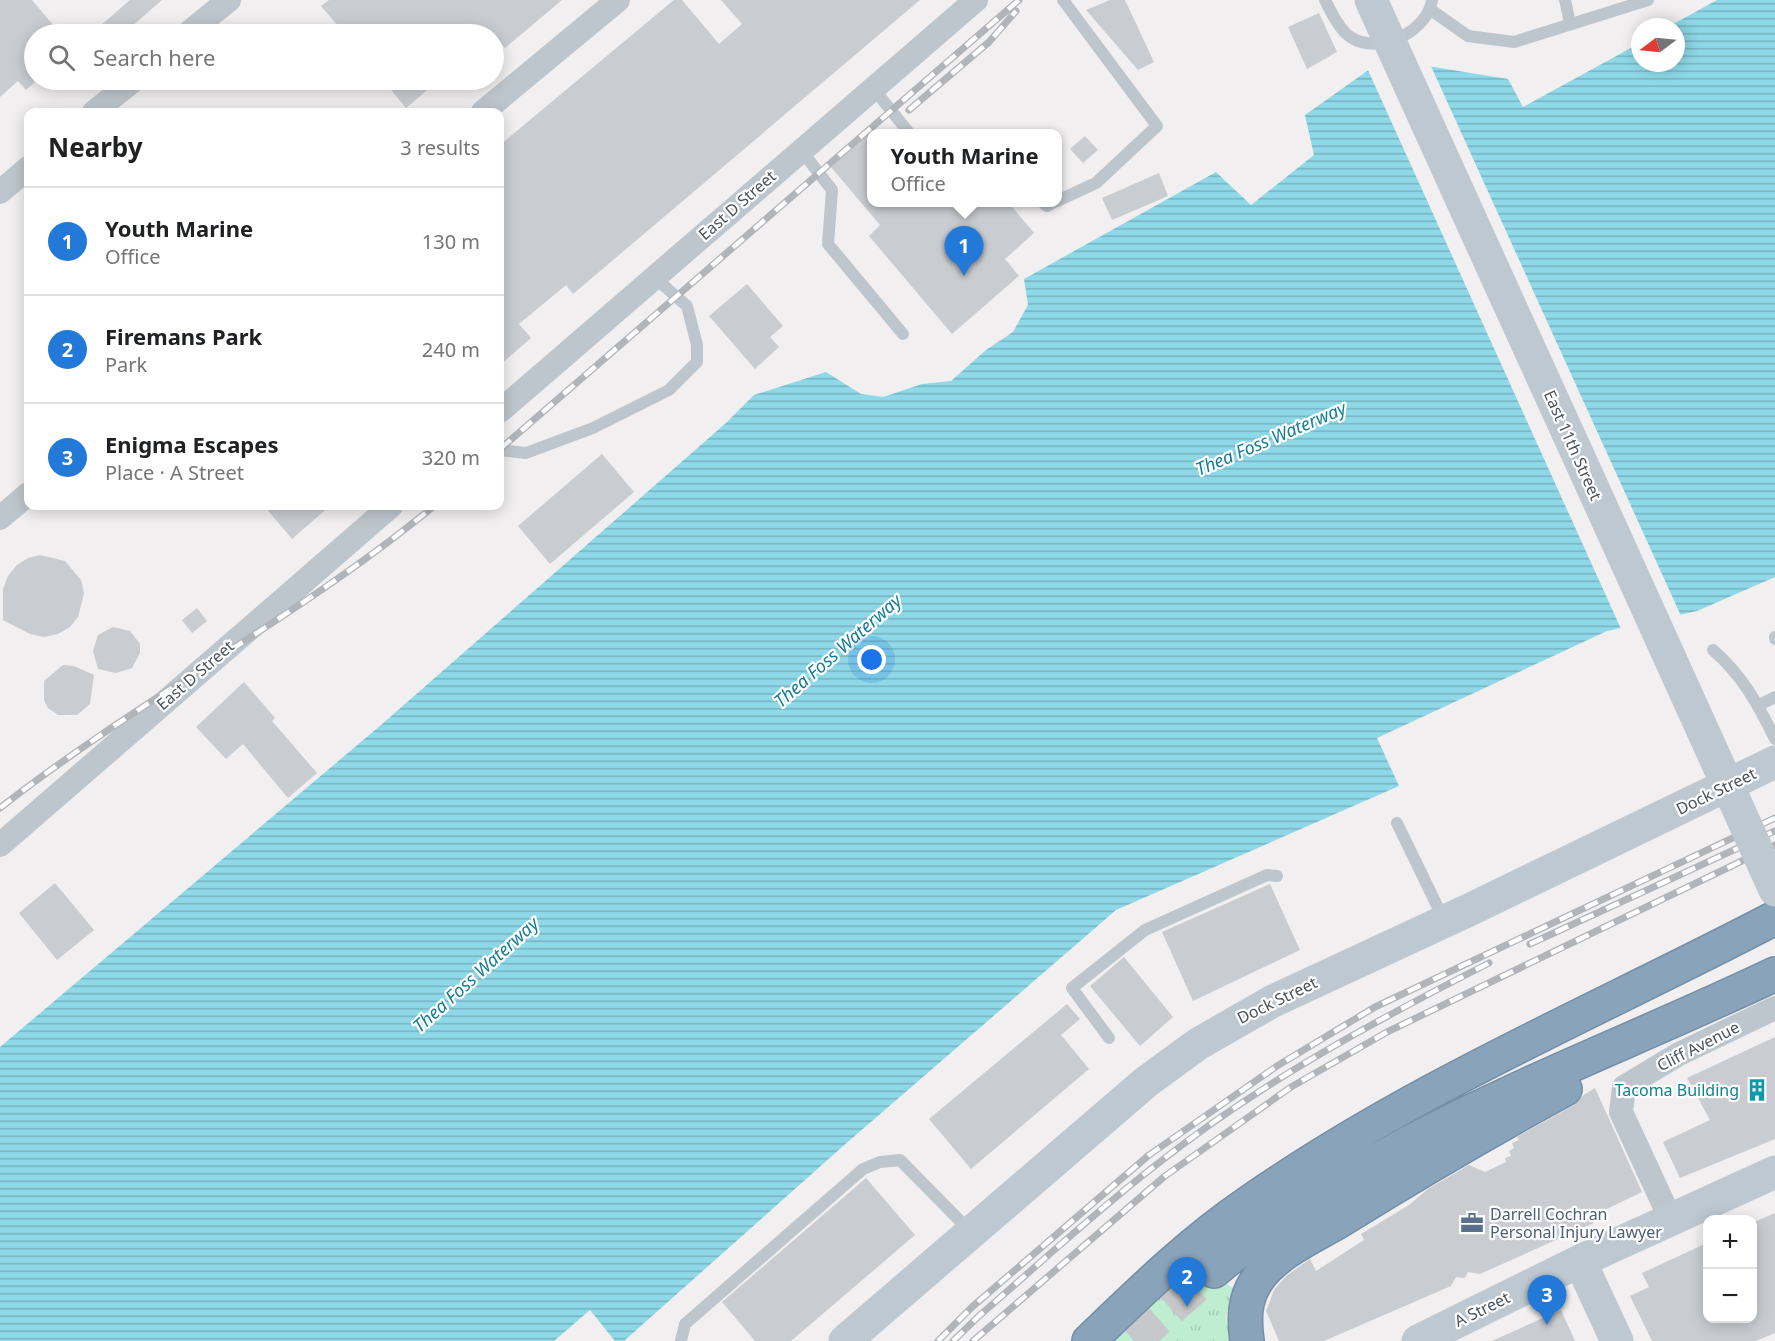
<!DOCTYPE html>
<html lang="en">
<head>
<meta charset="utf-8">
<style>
  :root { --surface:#fff; --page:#f2f2f2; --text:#202124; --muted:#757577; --line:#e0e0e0; --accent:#2279d7 }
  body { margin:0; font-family:"Noto Sans",sans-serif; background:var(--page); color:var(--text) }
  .controls { position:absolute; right:18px; bottom:18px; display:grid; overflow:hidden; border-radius:12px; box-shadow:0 3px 15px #0003 }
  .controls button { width:54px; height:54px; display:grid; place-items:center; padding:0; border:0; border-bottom:2px solid var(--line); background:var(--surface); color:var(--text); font:30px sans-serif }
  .compass { position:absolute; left:1631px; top:18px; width:54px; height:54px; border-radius:50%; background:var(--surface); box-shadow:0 3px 15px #0003; rotate:254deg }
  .you { position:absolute; left:872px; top:660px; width:21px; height:21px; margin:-15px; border:4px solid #fff; border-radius:50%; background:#1a73e8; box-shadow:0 0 0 9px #1a73e833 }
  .badge { display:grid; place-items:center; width:39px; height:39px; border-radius:50%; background:var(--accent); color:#fff; font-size:20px; font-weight:700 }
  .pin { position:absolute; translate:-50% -50px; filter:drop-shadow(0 2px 3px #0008) }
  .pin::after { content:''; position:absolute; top:32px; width:21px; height:18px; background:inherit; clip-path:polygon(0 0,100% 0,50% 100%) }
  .popup { position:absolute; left:867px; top:129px; width:195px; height:78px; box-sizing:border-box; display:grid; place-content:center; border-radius:12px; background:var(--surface); filter:drop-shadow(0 2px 4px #0005); font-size:20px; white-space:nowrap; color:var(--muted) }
  .popup b { font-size:22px; color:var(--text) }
  .popup::after { content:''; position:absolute; left:50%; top:100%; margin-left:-12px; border:12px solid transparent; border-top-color:var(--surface) }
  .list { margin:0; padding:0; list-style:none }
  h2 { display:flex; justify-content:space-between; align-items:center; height:78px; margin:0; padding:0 24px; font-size:26px }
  h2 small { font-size:20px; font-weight:400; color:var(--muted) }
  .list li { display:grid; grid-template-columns:39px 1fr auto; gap:18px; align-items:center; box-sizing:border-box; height:108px; padding:0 24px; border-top:2px solid var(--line) }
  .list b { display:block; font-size:22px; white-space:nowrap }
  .list p { margin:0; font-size:20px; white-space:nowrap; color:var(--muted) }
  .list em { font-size:20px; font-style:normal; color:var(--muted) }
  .icon { flex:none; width:33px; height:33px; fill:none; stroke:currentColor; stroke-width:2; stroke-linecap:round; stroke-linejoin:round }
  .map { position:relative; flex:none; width:1775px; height:1341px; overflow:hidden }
  .search { position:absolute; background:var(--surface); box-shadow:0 3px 15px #0003; left:24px; top:24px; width:480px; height:66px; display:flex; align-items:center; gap:15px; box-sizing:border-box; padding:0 21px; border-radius:33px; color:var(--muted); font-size:22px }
  .panel { position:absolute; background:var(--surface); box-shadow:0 3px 15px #0003; left:24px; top:108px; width:480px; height:402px; border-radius:12px }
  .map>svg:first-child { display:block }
</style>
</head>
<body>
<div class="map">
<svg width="1775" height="1341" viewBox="0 0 1775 1341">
  <defs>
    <pattern id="park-tufts" width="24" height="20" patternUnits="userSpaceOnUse" patternTransform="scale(1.5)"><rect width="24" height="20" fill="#bfedcf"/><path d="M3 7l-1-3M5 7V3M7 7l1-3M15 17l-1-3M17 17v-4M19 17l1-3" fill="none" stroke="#a6cdb4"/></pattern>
    <pattern id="water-rules" width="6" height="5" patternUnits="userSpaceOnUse" patternTransform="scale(1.5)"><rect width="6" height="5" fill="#8ed8e7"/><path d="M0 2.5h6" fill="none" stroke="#76b2be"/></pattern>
  </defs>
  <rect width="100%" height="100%" fill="#f1efef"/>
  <!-- park -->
  <path fill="url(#park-tufts)" d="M1194,1264L1233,1288L1226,1317L1230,1341H1108Z"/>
  <!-- water -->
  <path fill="url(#water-rules)" d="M1717,0H1775V577L1697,611L1607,631L1377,738L1399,786L1116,910L842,1147L624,1341H615L590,1310L554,1341H0V1047L381,725L726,423L754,395L826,372L861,394L883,397L922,384L951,381L986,350L1013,332L1028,305L1024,279L1216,172L1251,205L1314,155L1305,115L1384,59L1508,79L1523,107L1640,43V63H1676V27H1668Z"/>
  <!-- pier -->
  <path fill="#f1efef" d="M1384,57L1430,64L1682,618L1622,631L1367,68Z"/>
  <!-- building -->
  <path fill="#c9ccd1" d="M0,0H32L61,34H34V83L26,90L18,81L0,97Z
    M130,0H162L123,34H108L100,26Z
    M329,0H562L505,48L494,34H345L321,6Z
    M674,0H682L719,44L742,24L721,0H920L573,294L566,285L519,324L531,338L500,365V145Z
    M1110,0H1125L1154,62L1138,70L1086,10Z
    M1319,13L1337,52L1307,69L1288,27Z
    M383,80H439L406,108Z
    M871,133V202H1008L1034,233L1005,259L1019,276L952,334L869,236L880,225L831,167Z
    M1085,136L1098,150L1083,163L1070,149Z
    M1159,173L1168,196L1112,220L1102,198Z
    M747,284L783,326L770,337L779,347L755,369L709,316Z
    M602,454L634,492L550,564L518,526Z
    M264,506H330L292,539Z
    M40,555L65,561L81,580L84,593L78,617L70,627L58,634L44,637L30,634L3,620V589L8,576L17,565L28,558Z
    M197,608L207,621L192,633L182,620Z
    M113,627L130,631L140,644V653L132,668L116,673L98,669L93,651L98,635Z
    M63,665L74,666L94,675L90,704L77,715H58L48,708L44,700V681Z
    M244,682L275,718L272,721L317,773L288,798L243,744L226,759L196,727Z
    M55,883L94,930L57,960L19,913Z
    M1270,884L1300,950L1193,1001L1162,932Z
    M1124,957L1173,1017L1140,1046L1090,986Z
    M1067,1004L1080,1019L1061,1035L1089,1069L971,1169L929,1119Z
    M1775,1037V1139L1680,1178L1663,1142L1710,1120L1687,1078Z
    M1595,1088L1642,1192L1590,1217L1594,1223L1480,1274L1468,1272L1465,1278L1456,1277L1451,1286L1324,1341H1279L1266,1311L1274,1290L1286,1276L1310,1259L1316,1271L1364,1240L1361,1234L1409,1205L1428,1189L1469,1165L1485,1172L1506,1162L1505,1158L1511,1156L1509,1151L1514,1148L1512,1143L1519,1140L1517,1137L1574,1105L1582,1096Z
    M866,1178L915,1235L791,1341H755L722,1302Z
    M1775,1213V1333L1756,1341H1652L1630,1296L1649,1287L1642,1273L1707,1243V1318H1752V1223Z
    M1561,1310L1575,1341H1492Z"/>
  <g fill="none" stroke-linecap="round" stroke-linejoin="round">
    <!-- highway-tunnel -->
    <path stroke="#c7c8ca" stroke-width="33" stroke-dasharray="33 16" stroke-linecap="butt" d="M1134,1341L1214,1271"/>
    <!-- highway casing -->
    <g stroke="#748ea7" stroke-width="36">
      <path id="highway" d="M1214,1271C1382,1131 1582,1066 1775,974
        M1089,1341C1140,1292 1191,1242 1250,1202C1413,1088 1599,1010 1775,918
        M1247,1341C1244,1319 1244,1299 1257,1280C1275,1253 1312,1237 1339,1221C1413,1175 1488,1131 1565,1089"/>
    </g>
    <!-- lane -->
    <path stroke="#bec6cd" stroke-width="12" d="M1325,0C1331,12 1340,31 1352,38C1380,55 1428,31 1432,0
      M1565,0L1570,23
      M1431,10L1468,36L1514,42L1648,0
      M873,88L910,134
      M801,150L832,190L828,244L903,334
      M1057,201L1096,183L1157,126L1063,0
      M1042,202L1047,206L1054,202
      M500,450L526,453L593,428L669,390L697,362V345L687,306L654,277
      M1775,637V639
      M1713,650C1742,675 1758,704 1775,739
      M1759,705L1775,697
      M1397,823L1444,920
      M1109,1038L1072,988L1145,930L1267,875L1277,876
      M681,1341L685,1324L863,1169L880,1162L900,1160L970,1231"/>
    <!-- street -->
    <path stroke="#bec6cd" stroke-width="24" d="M187,34L229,0
      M94,112L134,80
      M483,112L618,0
      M0,192L28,168
      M500,411L976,0
      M0,518L28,494
      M0,845L391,506
      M1671,1220L1621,1112L1624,1087L1679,1054L1775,1008"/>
    <!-- secondary -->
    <path stroke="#bdc8d1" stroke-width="33" d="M1500,284L1582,464
      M1580,1261L1617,1341
      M845,1341L1146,1082L1198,1044L1273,1001L1469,910L1775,762
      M1418,1341L1580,1261L1775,1172"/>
    <!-- highway -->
    <use href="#highway" stroke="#89a3bb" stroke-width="33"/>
    <!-- rail casing -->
    <g stroke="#b1b4b9" stroke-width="7">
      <path id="rail" d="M909,110L989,42L1016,11
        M500,449L1019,0
        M0,808C139,699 298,618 434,506
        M1530,944L1775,831
        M938,1341L972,1307L1149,1155L1277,1066L1375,1007L1775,818
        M953,1341L980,1315C1038,1265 1095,1212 1156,1165C1258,1084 1373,1022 1489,963
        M973,1341L1165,1176L1291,1087L1387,1032L1775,845"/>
    </g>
    <!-- rail -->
    <use href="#rail" stroke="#fff" stroke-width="4.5" stroke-dasharray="14" stroke-linecap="butt"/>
    <!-- secondary-bridge -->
    <path stroke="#bdc8d1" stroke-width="33" d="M1371,0L1500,284
      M1582,464L1775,890"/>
  </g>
  <!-- icons -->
  <defs>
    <g id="building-bare" transform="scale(1.8)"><path d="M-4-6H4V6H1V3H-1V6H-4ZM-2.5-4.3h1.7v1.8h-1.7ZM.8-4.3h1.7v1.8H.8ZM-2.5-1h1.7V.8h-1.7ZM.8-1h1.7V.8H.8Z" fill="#0f9aa8" stroke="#fff" stroke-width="2.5" paint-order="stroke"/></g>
    <g id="office-bare" transform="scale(1.8)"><path d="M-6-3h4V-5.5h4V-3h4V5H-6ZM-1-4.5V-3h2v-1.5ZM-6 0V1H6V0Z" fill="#5c6f8a" stroke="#fff" stroke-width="2.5" paint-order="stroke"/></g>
  </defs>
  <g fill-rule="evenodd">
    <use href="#building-bare" x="1757" y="1090"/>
    <use href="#office-bare" x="1472" y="1223"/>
  </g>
  <g text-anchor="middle" stroke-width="4.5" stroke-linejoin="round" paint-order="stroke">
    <!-- street labels -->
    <g font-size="16" fill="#48535b" stroke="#fff">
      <text transform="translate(737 205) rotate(-41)" y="6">East D Street</text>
      <text transform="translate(1573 445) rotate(66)" y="6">East 11th Street</text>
      <text transform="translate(195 675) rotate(-41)" y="6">East D Street</text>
      <text transform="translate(1716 791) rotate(-26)" y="6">Dock Street</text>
      <text transform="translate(1277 1000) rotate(-26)" y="6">Dock Street</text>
      <text transform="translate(1698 1046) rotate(-27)" y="6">Cliff Avenue</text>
      <text transform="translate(1482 1309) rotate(-26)" y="6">A Street</text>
    </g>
    <!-- culture labels -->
    <g font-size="16" fill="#0d838f" stroke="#fff" text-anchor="end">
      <text x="1739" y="1096">Tacoma Building</text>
    </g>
    <!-- service labels -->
    <g font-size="16" fill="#4e5e75" stroke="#fff" text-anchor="start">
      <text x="1490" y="1220">Darrell Cochran<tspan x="1490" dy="18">Personal Injury Lawyer</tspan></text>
    </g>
    <!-- water labels -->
    <g font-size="18" font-style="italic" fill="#147e94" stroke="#fff">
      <text transform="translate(1271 439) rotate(-23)" y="6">Thea Foss Waterway</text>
      <text transform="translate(838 651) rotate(-41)" y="6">Thea Foss Waterway</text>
      <text transform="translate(476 975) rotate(-42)" y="6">Thea Foss Waterway</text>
    </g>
  </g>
</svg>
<div class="controls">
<button>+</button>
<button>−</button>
</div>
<svg class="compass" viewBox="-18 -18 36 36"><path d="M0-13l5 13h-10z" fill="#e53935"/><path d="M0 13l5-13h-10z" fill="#757577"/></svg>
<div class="you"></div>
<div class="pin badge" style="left:964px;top:276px">1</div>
<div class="popup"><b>Youth Marine</b>Office</div>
<div class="pin badge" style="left:1187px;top:1307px">2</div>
<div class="pin badge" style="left:1547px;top:1325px">3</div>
<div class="search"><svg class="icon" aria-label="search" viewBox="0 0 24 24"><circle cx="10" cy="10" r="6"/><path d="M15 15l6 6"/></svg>Search here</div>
<section class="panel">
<h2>Nearby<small>3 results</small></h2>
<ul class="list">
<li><span class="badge">1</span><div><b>Youth Marine</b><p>Office</p></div><em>130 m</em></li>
<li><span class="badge">2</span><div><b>Firemans Park</b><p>Park</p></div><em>240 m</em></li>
<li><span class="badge">3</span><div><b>Enigma Escapes</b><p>Place · A Street</p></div><em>320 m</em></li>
</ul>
</section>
</div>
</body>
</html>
